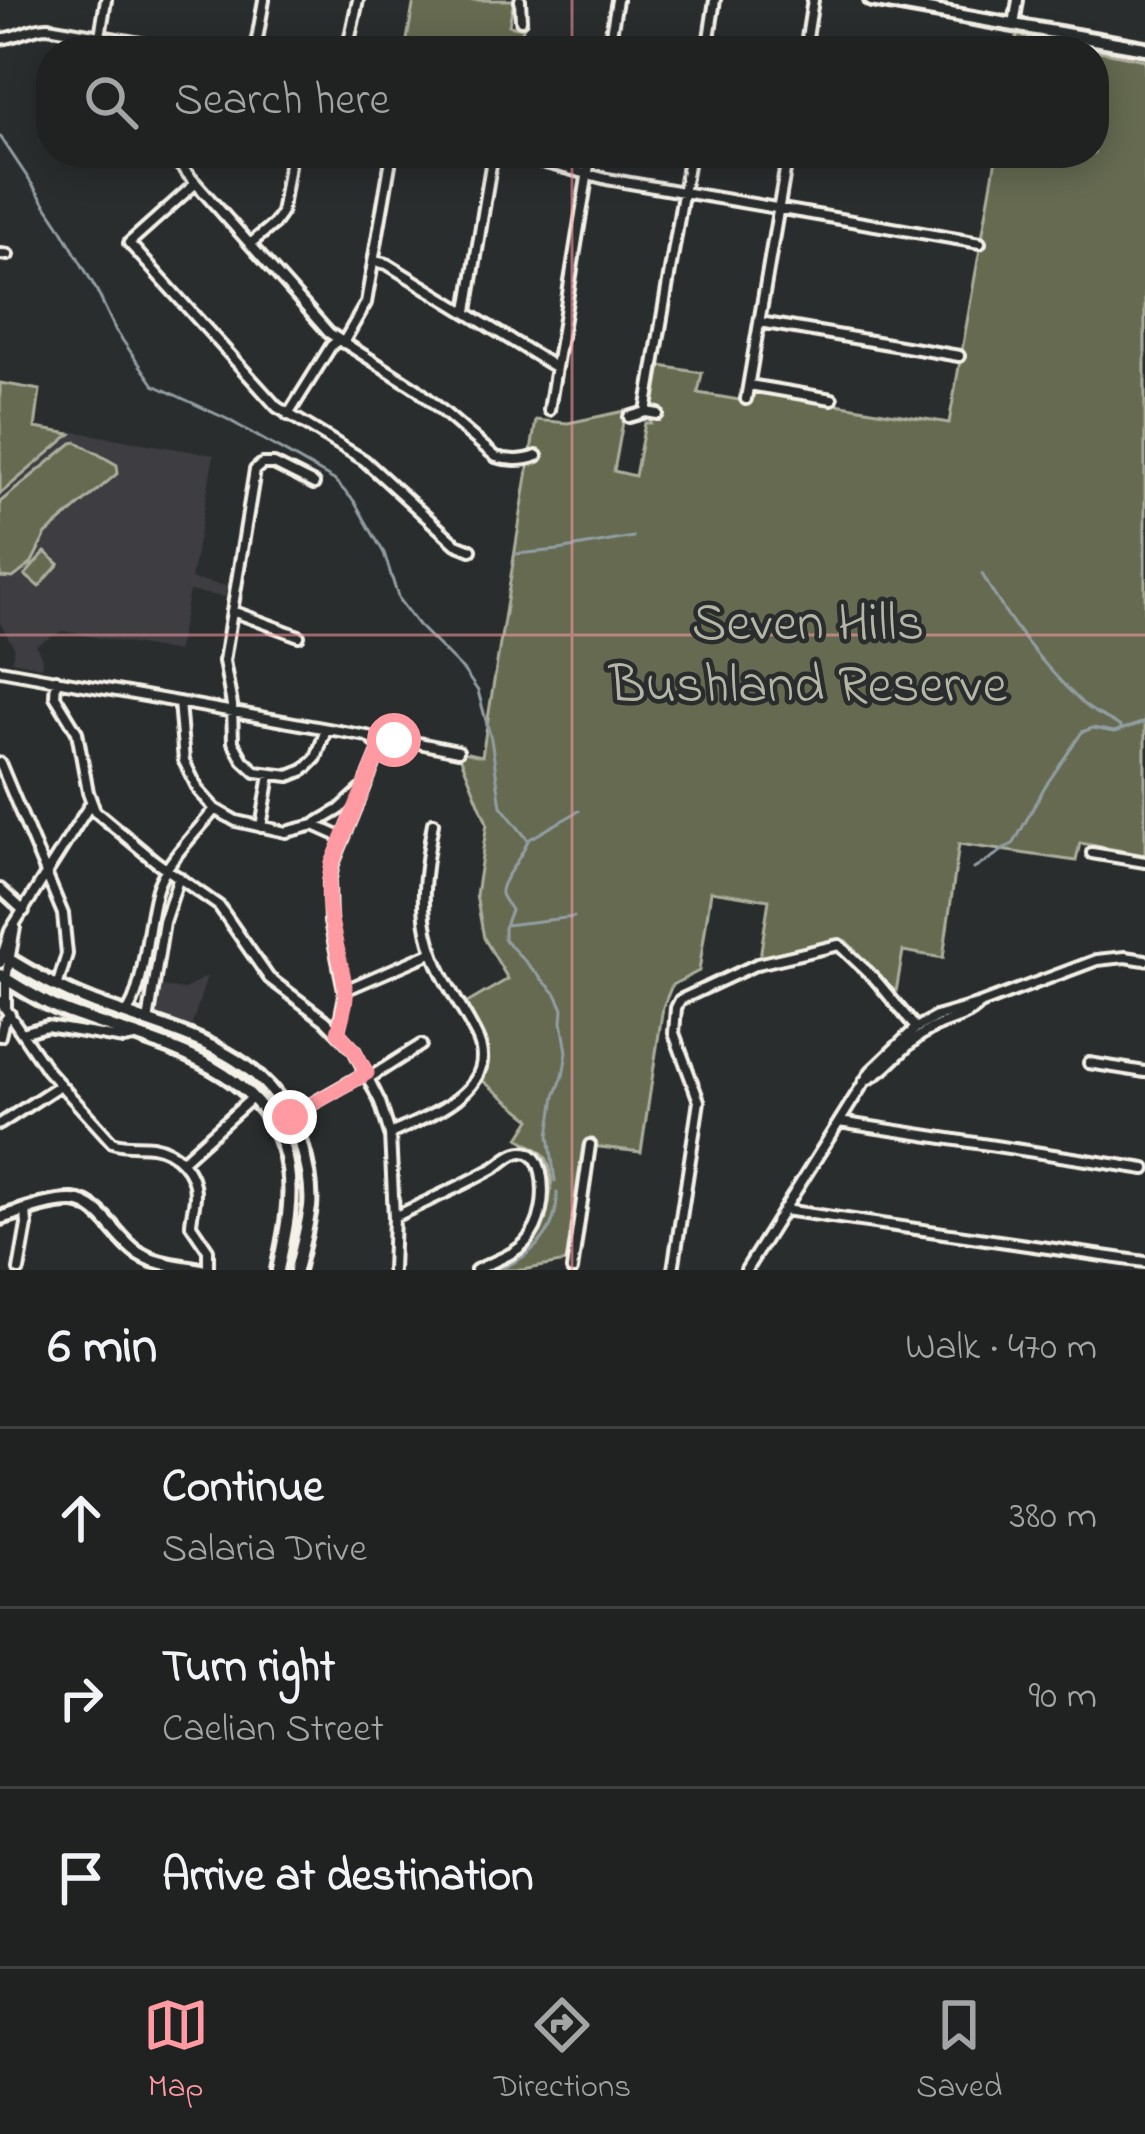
<!DOCTYPE html>
<html lang="en">
<head>
<meta charset="utf-8">
<style>
  :root { --surface:#202222; --page:#282a2a; --text:#f1f3f6; --muted:#a2a4a5; --line:#3d3f40; --accent:#ff9aa2 }
  body { margin:0; font-family:"Indie Flower",sans-serif; background:var(--page); color:var(--text) }
  .stop { position:absolute; width:36px; height:36px; margin:-27px; border:9px solid #ff9aa2; border-radius:50%; background:#fff }
  .stop.end { background:#ff9aa2; border-color:#fff; box-shadow:0 3px 12px #0008 }
  .list { margin:0; padding:0; list-style:none }
  h2 { display:flex; justify-content:space-between; align-items:center; height:156px; margin:0; padding:0 48px; font-size:51px }
  h2 small { font-size:39px; font-weight:400; color:var(--muted) }
  .list li { display:grid; grid-template-columns:78px 1fr auto; gap:36px; align-items:center; box-sizing:border-box; height:180px; padding:0 48px; border-top:3px solid var(--line) }
  .list b { display:block; font-size:45px; white-space:nowrap }
  .list p { margin:0; font-size:39px; white-space:nowrap; color:var(--muted) }
  .list em { font-size:39px; font-style:normal; color:var(--muted) }
  .icon { flex:none; width:66px; height:66px; fill:none; stroke:currentColor; stroke-width:2; stroke-linecap:round; stroke-linejoin:round }
  .map { position:relative; flex:none; width:1145px; height:1270px; overflow:hidden }
  .search { position:absolute; background:var(--surface); box-shadow:0 6px 30px #0003; left:36px; right:36px; top:36px; height:132px; display:flex; align-items:center; gap:30px; box-sizing:border-box; padding:0 42px; border-radius:48px; color:var(--muted); font-size:45px }
  .sheet { height:696px; background:var(--surface) }
  nav { display:flex; justify-content:space-around; align-items:center; box-sizing:border-box; height:168px; border-top:3px solid var(--line); background:var(--surface); font-size:33px; color:var(--muted) }
  nav a { display:grid; justify-items:center; gap:6px }
  nav .on { color:var(--accent) }
  .map>svg:first-child { display:block }
</style>
</head>
<body>
<div class="map">
<svg width="1145" height="1270" viewBox="0 0 1145 1270">
  <rect width="100%" height="100%" fill="#2a2d2e"/>
  <filter id="ink" filterUnits="userSpaceOnUse"><feTurbulence type="fractalNoise" baseFrequency=".00833" numOctaves="2"/><feDisplacementMap in="SourceGraphic" scale="24" xChannelSelector="R" yChannelSelector="G"/><feConvolveMatrix kernelMatrix="1 2 1 2 8 2 1 2 1" color-interpolation-filters="sRGB"/></filter>
  <g filter="url(#ink)">
    <!-- built -->
    <path fill="#3c3c42" d="M76,432L214,455L191,579L227,586L225,597L189,591L177,652L62,631L36,645L42,659L41,667L12,661L14,647L0,623V496Z
      M207,976L191,1028L159,1017L156,1011L160,986L183,990Z"/>
    <!-- green -->
    <path fill="#656b51" stroke="#acae9c" stroke-width="3" d="M414,0H514L509,25L523,28L519,51H405Z
      M1017,35L1145,60V855L1080,843L1076,861L959,844L943,958L903,951L896,992L846,941L835,939L760,957L769,900L711,891L699,971L672,985L663,1007L641,1152L583,1145L566,1262L523,1270H489C501,1265 514,1260 524,1252C545,1235 562,1176 543,1154C537,1147 526,1144 519,1138L531,1119L479,1078L485,1045L462,1006L508,979L484,938L476,895L487,823L458,751L482,756L536,420L568,423L625,411L614,471L635,476L645,423H651L661,366L702,373L698,393L751,402L753,390L949,423L997,153H1094V51H1014Z
      M0,383L40,390L35,428L71,434L0,494Z
      M77,442L117,465L118,473L46,534L31,564L13,578L0,577V502L72,443Z
      M45,552L59,564L39,587L25,575Z
      M11,967L215,1048L277,1099L303,1161L308,1208L293,1269L283,1267L288,1158L240,1082L65,1009L9,979Z"/>
    <g fill="none" stroke-linecap="round" stroke-linejoin="round">
      <!-- stream -->
      <path stroke="#929ea3" stroke-width="3" d="M0,136L59,225L96,289L116,331L154,385L227,419L334,480L354,501L384,553L399,600L418,625L464,671L478,691L491,739L501,806L528,840C524,856 499,881 501,894C503,900 508,905 511,910L504,928V939L556,994L563,1009L562,1022L567,1052L563,1076L555,1096L549,1135L555,1181
        M516,554L559,550L633,537
        M982,574C1011,626 1040,662 1082,703C1094,715 1111,718 1123,729
        M528,840L579,811
        M974,869L1014,843L1044,788L1082,732L1093,728L1114,732L1145,722
        M505,925L574,917
        M498,1270C532,1256 558,1232 557,1193"/>
      <!-- minor casing -->
      <g stroke="#f4f1e8" stroke-width="16">
        <path id="minor" d="M520,0L521,20
          M1014,25L1018,0
          M100,36L106,0
          M0,39C17,38 30,27 48,27L186,51
          M255,51L264,0
          M347,51L358,0
          M608,51L617,0
          M707,51L715,0
          M805,51L813,0
          M169,153L329,333L417,389L496,457C509,461 524,461 537,456
          M507,153L607,179L980,243
          M196,183L129,243L277,407L364,460L456,544L471,550
          M250,244L274,224L281,214L291,153
          M0,254L8,255
          M374,261L387,264L555,367
          M467,311L493,153
          M760,322L959,356
          M343,343L366,303L392,153
          M749,385L832,399
          M746,399L788,153
          M549,410L591,153
          M646,412L690,153
          M288,415L331,346L338,340
          M629,417L646,412L658,414
          M314,484L274,464H262L255,470L224,661L232,705L233,742L243,760L256,772L289,776L304,770L316,758L326,729
          M232,611L299,636
          M0,670L367,736L379,745L399,739L458,751
          M56,679L55,696L77,732L88,792L95,811L155,861L219,906L269,978L326,1021L354,1050L380,1102L390,1134L394,1217L392,1270
          M179,702L184,761L199,791L215,809L236,821L286,832L314,825L343,838
          M0,763L63,914L67,954L57,987
          M315,824L339,810L361,790
          M261,827L270,775
          M1092,853L1145,862
          M0,889L24,911
          M0,963L10,931L91,803
          M345,990L433,952
          M0,1001L47,1070L112,1142C126,1147 138,1144 152,1146C176,1150 195,1170 195,1195C195,1206 191,1215 191,1225L208,1250V1270
          M6,1007V979L15,927
          M126,1013C145,993 147,917 158,886C169,858 196,833 215,809
          M148,1022L164,922L179,877
          M338,1031L345,995L330,922L329,883L333,864L379,752V745
          M22,1033L47,1026L124,1039L134,1037
          M0,1036L3,1023L10,1014
          M1089,1063L1145,1072
          M369,1078L421,1045
          M864,1081C889,1071 903,1045 926,1032C943,1021 965,1020 979,1005
          M289,1117L366,1073
          M839,1122L1145,1169
          M0,1124L60,1085
          M390,1134C427,1117 504,1089 476,1035C461,1005 439,976 430,943C418,903 426,863 433,823
          M182,1161L252,1098
          M784,1210L1145,1262
          M394,1217C427,1201 462,1186 494,1168C501,1164 509,1155 517,1153C545,1145 545,1193 541,1210C539,1222 533,1234 525,1243C512,1256 492,1262 476,1270
          M19,1270L27,1225L26,1211
          M572,1270L590,1145
          M673,1270L699,1101L674,1033L676,1008L680,1000L757,964L839,945L875,979L916,1028
          M746,1270L871,1071L916,1028L936,1017L980,1004L1097,960L1125,957L1145,960"/>
      </g>
      <!-- secondary casing -->
      <g stroke="#f4f1e8" stroke-width="20">
        <path id="secondary" d="M871,0L1145,48
          M0,954C29,972 58,989 90,1001C173,1034 270,1046 301,1144C307,1164 312,1186 310,1207C307,1228 301,1250 296,1270
          M0,975C21,988 42,1002 65,1011C147,1043 273,1062 288,1169C293,1203 285,1236 278,1270
          M0,1218C22,1212 50,1200 73,1201C102,1203 116,1239 138,1253C156,1265 181,1266 201,1270"/>
      </g>
      <!-- minor -->
      <use href="#minor" stroke="#2a2d2e" stroke-width="8"/>
      <!-- secondary -->
      <use href="#secondary" stroke="#2a2d2e" stroke-width="10"/>
    </g>
  </g>
  <g fill="none" stroke-linecap="round" stroke-linejoin="round" filter="url(#ink)">
    <!-- route -->
    <path stroke="#ff9aa2" stroke-width="15" d="M290,1117L367,1073L354,1050L338,1032C341,1020 346,1007 346,995C342,948 320,915 332,864L379,752V745L394,740"/>
  </g>
  <!-- grid -->
  <path fill="none" stroke="#ff9aa2" stroke-width="3" stroke-opacity="0.55" d="M572,0V51M572,153V1270M0,635H1145"/>
  <g text-anchor="middle" stroke-width="9" stroke-linejoin="round" paint-order="stroke">
    <!-- park labels -->
    <g font-size="54" fill="#b4b5a4" stroke="#2a2d2e">
      <text x="808" y="639">Seven Hills<tspan x="808" dy="62">Bushland Reserve</tspan></text>
    </g>
  </g>
</svg>
<div class="stop" style="left:394px;top:740px"></div>
<div class="stop end" style="left:290px;top:1117px"></div>
<div class="search"><svg class="icon" aria-label="search" viewBox="0 0 24 24"><circle cx="10" cy="10" r="6"/><path d="M15 15l6 6"/></svg>Search here</div>
</div>
<section class="sheet">
<h2>6 min<small>Walk · 470 m</small></h2>
<ul class="list">
<li><svg class="icon" aria-label="ahead" viewBox="0 0 24 24"><path d="M12 20V5M6 11l6-6 6 6"/></svg><div><b>Continue</b><p>Salaria Drive</p></div><em>380 m</em></li>
<li><svg class="icon" aria-label="right" viewBox="0 0 24 24"><path d="M7 20v-9h11M14 6l5 5-5 5"/></svg><div><b>Turn right</b><p>Caelian Street</p></div><em>90 m</em></li>
<li><svg class="icon" aria-label="arrive" viewBox="0 0 24 24"><path d="M6 21V4h12l-3 4 3 4H6"/></svg><div><b>Arrive at destination</b></div></li>
</ul>
</section>
<nav>
<a class="on"><svg class="icon" aria-label="map" viewBox="0 0 24 24"><path d="M3 6l6-2 6 2 6-2v14l-6 2-6-2-6 2zM9 4v14M15 6v14"/></svg>Map</a>
<a><svg class="icon" aria-label="directions" viewBox="0 0 24 24"><path d="M12 3l9 9-9 9-9-9zM9 14v-3h6M13 9l2 2-2 2"/></svg>Directions</a>
<a><svg class="icon" aria-label="saved" viewBox="0 0 24 24"><path d="M7 4h10v16l-5-4-5 4z"/></svg>Saved</a>
</nav>
</body>
</html>
